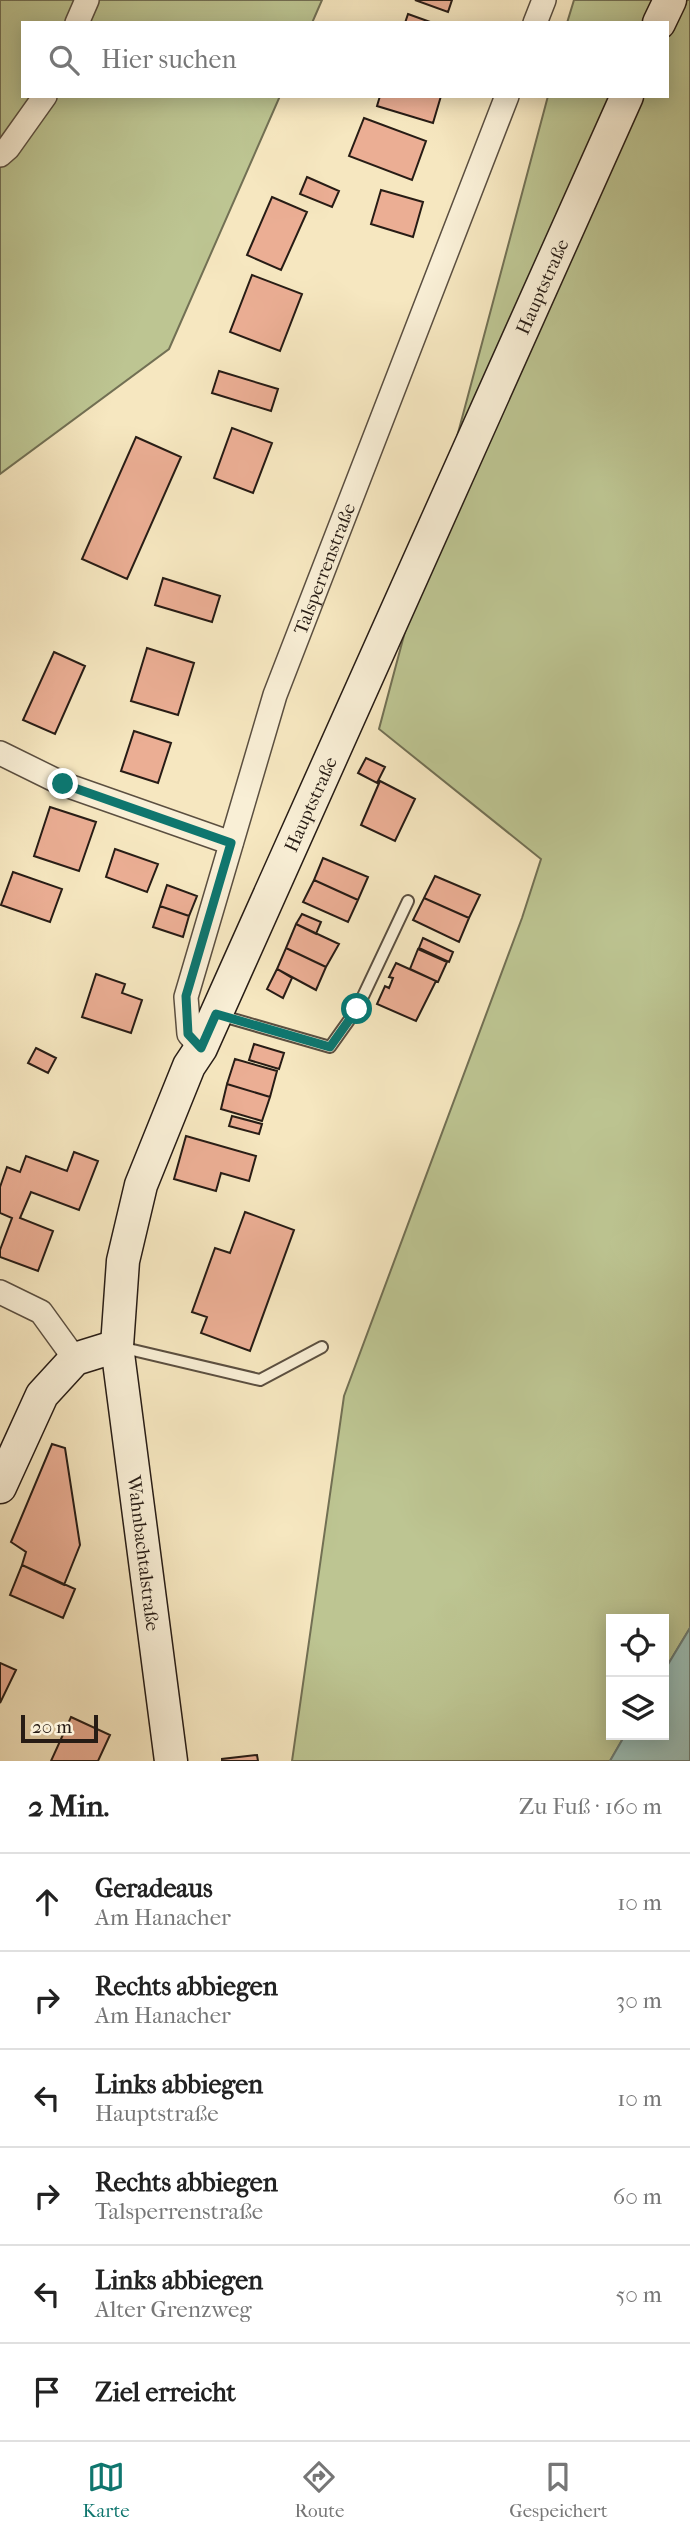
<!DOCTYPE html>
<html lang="de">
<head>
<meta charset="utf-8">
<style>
  :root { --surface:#fff; --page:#f2f2f2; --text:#222; --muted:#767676; --line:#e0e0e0; --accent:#0f766e }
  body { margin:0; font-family:"IM FELL French Canon",serif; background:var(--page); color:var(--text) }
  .controls { position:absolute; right:21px; bottom:21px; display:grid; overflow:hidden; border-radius:0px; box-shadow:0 4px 18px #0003 }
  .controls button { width:63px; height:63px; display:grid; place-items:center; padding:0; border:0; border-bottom:2px solid var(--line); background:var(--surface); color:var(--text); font:35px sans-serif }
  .scale { position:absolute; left:21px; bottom:18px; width:77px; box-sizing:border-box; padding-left:7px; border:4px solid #271c15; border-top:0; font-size:19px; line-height:24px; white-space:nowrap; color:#271c15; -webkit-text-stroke:5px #f9efd6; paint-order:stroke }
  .stop { position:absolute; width:21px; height:21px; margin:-16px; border:5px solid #0f766e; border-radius:50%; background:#fff }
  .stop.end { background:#0f766e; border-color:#fff; box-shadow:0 2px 7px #0008 }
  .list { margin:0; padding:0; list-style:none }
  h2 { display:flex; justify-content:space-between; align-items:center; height:91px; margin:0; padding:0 28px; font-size:30px }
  h2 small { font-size:23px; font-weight:400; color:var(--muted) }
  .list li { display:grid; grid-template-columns:46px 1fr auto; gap:21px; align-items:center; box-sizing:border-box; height:98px; padding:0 28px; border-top:2px solid var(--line) }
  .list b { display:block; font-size:26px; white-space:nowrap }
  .list p { margin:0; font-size:23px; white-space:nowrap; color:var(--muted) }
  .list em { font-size:23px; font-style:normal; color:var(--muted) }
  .icon { flex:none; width:38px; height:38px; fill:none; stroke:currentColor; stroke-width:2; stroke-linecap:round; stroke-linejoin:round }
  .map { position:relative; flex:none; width:690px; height:1761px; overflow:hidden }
  .search { position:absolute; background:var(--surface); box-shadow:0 4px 18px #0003; left:21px; right:21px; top:21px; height:77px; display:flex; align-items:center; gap:18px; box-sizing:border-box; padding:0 24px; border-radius:0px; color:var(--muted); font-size:26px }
  .sheet { height:679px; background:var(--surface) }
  nav { display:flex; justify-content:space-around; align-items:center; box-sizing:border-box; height:98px; border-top:2px solid var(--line); background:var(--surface); font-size:19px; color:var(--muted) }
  nav a { display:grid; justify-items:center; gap:4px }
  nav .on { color:var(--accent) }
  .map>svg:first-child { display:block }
</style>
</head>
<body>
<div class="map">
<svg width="690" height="1761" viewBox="0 0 690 1761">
  <rect width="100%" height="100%" fill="#f6e7c0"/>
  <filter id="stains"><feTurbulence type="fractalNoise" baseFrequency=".00286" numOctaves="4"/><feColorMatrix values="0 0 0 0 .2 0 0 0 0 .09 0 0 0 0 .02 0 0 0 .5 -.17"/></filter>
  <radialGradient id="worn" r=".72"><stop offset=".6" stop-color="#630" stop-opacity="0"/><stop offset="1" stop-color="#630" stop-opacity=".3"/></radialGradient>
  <!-- green -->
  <path fill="#bdc592" stroke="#727054" stroke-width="2" d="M0,0H322L312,23H23V96H280L169,349L0,474Z
    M574,0H690V1628L664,1671V1619H611V1735H625L610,1761H292L344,1396L522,918L541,859L379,729L548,96H667V23H567Z"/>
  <!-- water -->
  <path fill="#9dbfb6" stroke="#6e7e76" stroke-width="2" d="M690,1628V1761H610L625,1735H664V1671Z"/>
  <!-- building -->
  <path fill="#ebae94" stroke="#271c15" stroke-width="2" d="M415,0H452L448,12Z
    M408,14L433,23H405Z
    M380,96H441L433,123L377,106Z
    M364,118L426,141L412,180L349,156Z
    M307,177L339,191L332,207L300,194Z
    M381,190L423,202L413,237L371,224Z
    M272,197L307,212L281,270L247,255Z
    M252,275L302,294L280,351L230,332Z
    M219,371L278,389L271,411L212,393Z
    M232,428L272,443L253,493L214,478Z
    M136,437L181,457L127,579L82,559Z
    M163,578L220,596L212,622L155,605Z
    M147,648L194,663L178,715L131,701Z
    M54,652L85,666L55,734L23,720Z
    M134,731L171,743L158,783L121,771Z
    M366,758L385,767L377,783L358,773Z
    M380,781L415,799L395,841L361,825Z
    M50,807L96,822L79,871L34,856Z
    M115,849L158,864L147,892L106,877Z
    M323,858L368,877L358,900L314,880Z
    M13,872L62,889L50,922L1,905Z
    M435,876L480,895L469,918L424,898Z
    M314,880L358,900L348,922L303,902Z
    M167,885L197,896L189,916L160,906Z
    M424,898L469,918L459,942L413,920Z
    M160,906L189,916L183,937L153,927Z
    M302,914L321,922L316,934L296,924Z
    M296,924L339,944L326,967L286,948Z
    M423,938L453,952L449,962L419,948Z
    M286,948L326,967L316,990L277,969Z
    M418,949L447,962L438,982L410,969Z
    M396,963L436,981L416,1021L377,1004L385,986L389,988L393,978L389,977Z
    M277,969L292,978L283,998L267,989Z
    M96,974L125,984L122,993L142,1000L131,1033L82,1017Z
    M254,1044L284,1053L279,1069L249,1060Z
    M36,1048L56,1058L48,1073L28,1063Z
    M235,1059L277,1071L270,1097L227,1084Z
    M227,1084L270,1097L262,1121L221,1109Z
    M232,1116L262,1124L259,1134L229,1126Z
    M186,1136L256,1156L249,1181L221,1173L216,1191L174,1179Z
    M74,1152L98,1161L79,1210L31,1192L20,1218L53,1231L38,1271L0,1257V1250L12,1218L0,1213V1187L7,1167L20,1172L26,1156L67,1171Z
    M245,1212L294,1230L250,1351L201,1333L207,1317L192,1312L215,1248L230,1253Z
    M52,1444L65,1448L80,1545L64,1585L22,1565L26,1552L11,1542Z
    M22,1565L75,1589L63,1618L10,1595Z
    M0,1663L16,1670L0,1703Z
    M71,1717L110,1735L98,1761H51Z
    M257,1755L258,1761H222V1759Z"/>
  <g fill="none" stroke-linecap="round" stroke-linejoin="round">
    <!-- lane casing -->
    <g stroke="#5b4f40" stroke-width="14">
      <path id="lane" d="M219,1015L330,1047L357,1009L408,901
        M120,1347L260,1380L322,1347"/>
    </g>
    <!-- street casing -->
    <g stroke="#5b4f40" stroke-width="26">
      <g id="street">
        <path d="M77,23L87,0"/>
        <path d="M535,23L544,0"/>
        <path d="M0,155L8,148L45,96"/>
        <path d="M0,753L63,784L231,843"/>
        <path id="s1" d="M201,1048L189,1034L186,997L275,695L507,96"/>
        <path d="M0,1292L41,1312L75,1359"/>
      </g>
    </g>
    <!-- secondary casing -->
    <g stroke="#271c15" stroke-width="35">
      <g id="secondary">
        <path d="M659,23L670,0"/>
        <path d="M0,1487L42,1395L75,1359L117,1346"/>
        <path id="s2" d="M171,1761L117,1346L123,1261L141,1185L189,1066L201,1048L235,972L627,96"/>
      </g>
    </g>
    <!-- lane -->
    <use href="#lane" stroke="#f9efd6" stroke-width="10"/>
    <!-- street -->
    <use href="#street" stroke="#f9efd6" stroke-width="23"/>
    <!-- secondary -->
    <use href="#secondary" stroke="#f9efd6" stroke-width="32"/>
  </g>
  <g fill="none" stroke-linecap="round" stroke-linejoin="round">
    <!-- route -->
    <path stroke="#0f766e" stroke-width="9" d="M63,784L231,843L186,996L188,1034L201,1048L216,1014L330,1047L357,1009"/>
  </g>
  <g text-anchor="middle" stroke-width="5" stroke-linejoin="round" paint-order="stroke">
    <!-- street labels -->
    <g font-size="19" fill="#271c15" stroke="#f9efd6">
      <text dy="7" stroke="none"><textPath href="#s2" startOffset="1566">Hauptstraße</textPath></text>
      <text dy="7" stroke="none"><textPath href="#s1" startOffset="506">Talsperrenstraße</textPath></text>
      <text dy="7" stroke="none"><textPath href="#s2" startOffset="999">Hauptstraße</textPath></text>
      <text transform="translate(144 1553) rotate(83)" y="7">Wahnbachtalstraße</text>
    </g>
  </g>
  <rect width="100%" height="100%" filter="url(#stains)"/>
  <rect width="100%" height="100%" fill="url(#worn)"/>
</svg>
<div class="controls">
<button><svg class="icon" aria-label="locate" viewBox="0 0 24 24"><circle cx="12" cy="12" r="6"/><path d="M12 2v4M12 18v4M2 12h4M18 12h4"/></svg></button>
<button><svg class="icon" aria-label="layers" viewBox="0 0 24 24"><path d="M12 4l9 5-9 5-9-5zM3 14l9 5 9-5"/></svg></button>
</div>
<div class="scale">20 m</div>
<div class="stop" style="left:357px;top:1009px"></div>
<div class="stop end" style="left:63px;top:784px"></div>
<div class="search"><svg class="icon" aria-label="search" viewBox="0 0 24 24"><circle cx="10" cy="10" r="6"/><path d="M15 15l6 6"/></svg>Hier suchen</div>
</div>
<section class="sheet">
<h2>2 Min.<small>Zu Fuß · 160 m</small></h2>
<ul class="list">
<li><svg class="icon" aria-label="ahead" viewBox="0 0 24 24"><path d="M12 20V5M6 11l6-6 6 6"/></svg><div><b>Geradeaus</b><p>Am Hanacher</p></div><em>10 m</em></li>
<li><svg class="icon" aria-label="right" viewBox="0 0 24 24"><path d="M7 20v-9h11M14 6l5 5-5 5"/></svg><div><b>Rechts abbiegen</b><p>Am Hanacher</p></div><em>30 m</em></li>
<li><svg class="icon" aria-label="left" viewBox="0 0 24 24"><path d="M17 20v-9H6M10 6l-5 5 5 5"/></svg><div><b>Links abbiegen</b><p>Hauptstraße</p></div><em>10 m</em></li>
<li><svg class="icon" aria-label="right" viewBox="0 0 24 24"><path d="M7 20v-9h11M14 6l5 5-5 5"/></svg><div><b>Rechts abbiegen</b><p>Talsperrenstraße</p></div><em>60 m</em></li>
<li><svg class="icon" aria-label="left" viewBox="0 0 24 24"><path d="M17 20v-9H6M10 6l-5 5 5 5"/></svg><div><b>Links abbiegen</b><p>Alter Grenzweg</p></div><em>50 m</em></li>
<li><svg class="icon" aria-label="arrive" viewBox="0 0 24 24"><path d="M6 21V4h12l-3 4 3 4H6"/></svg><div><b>Ziel erreicht</b></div></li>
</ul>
</section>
<nav>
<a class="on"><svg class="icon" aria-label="map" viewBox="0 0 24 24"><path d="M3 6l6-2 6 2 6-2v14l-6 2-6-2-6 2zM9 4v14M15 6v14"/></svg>Karte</a>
<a><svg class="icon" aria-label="directions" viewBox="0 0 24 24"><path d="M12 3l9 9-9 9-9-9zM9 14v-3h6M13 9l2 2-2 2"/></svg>Route</a>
<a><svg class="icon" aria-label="saved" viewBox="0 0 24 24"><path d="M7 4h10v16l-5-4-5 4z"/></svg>Gespeichert</a>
</nav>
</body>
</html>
